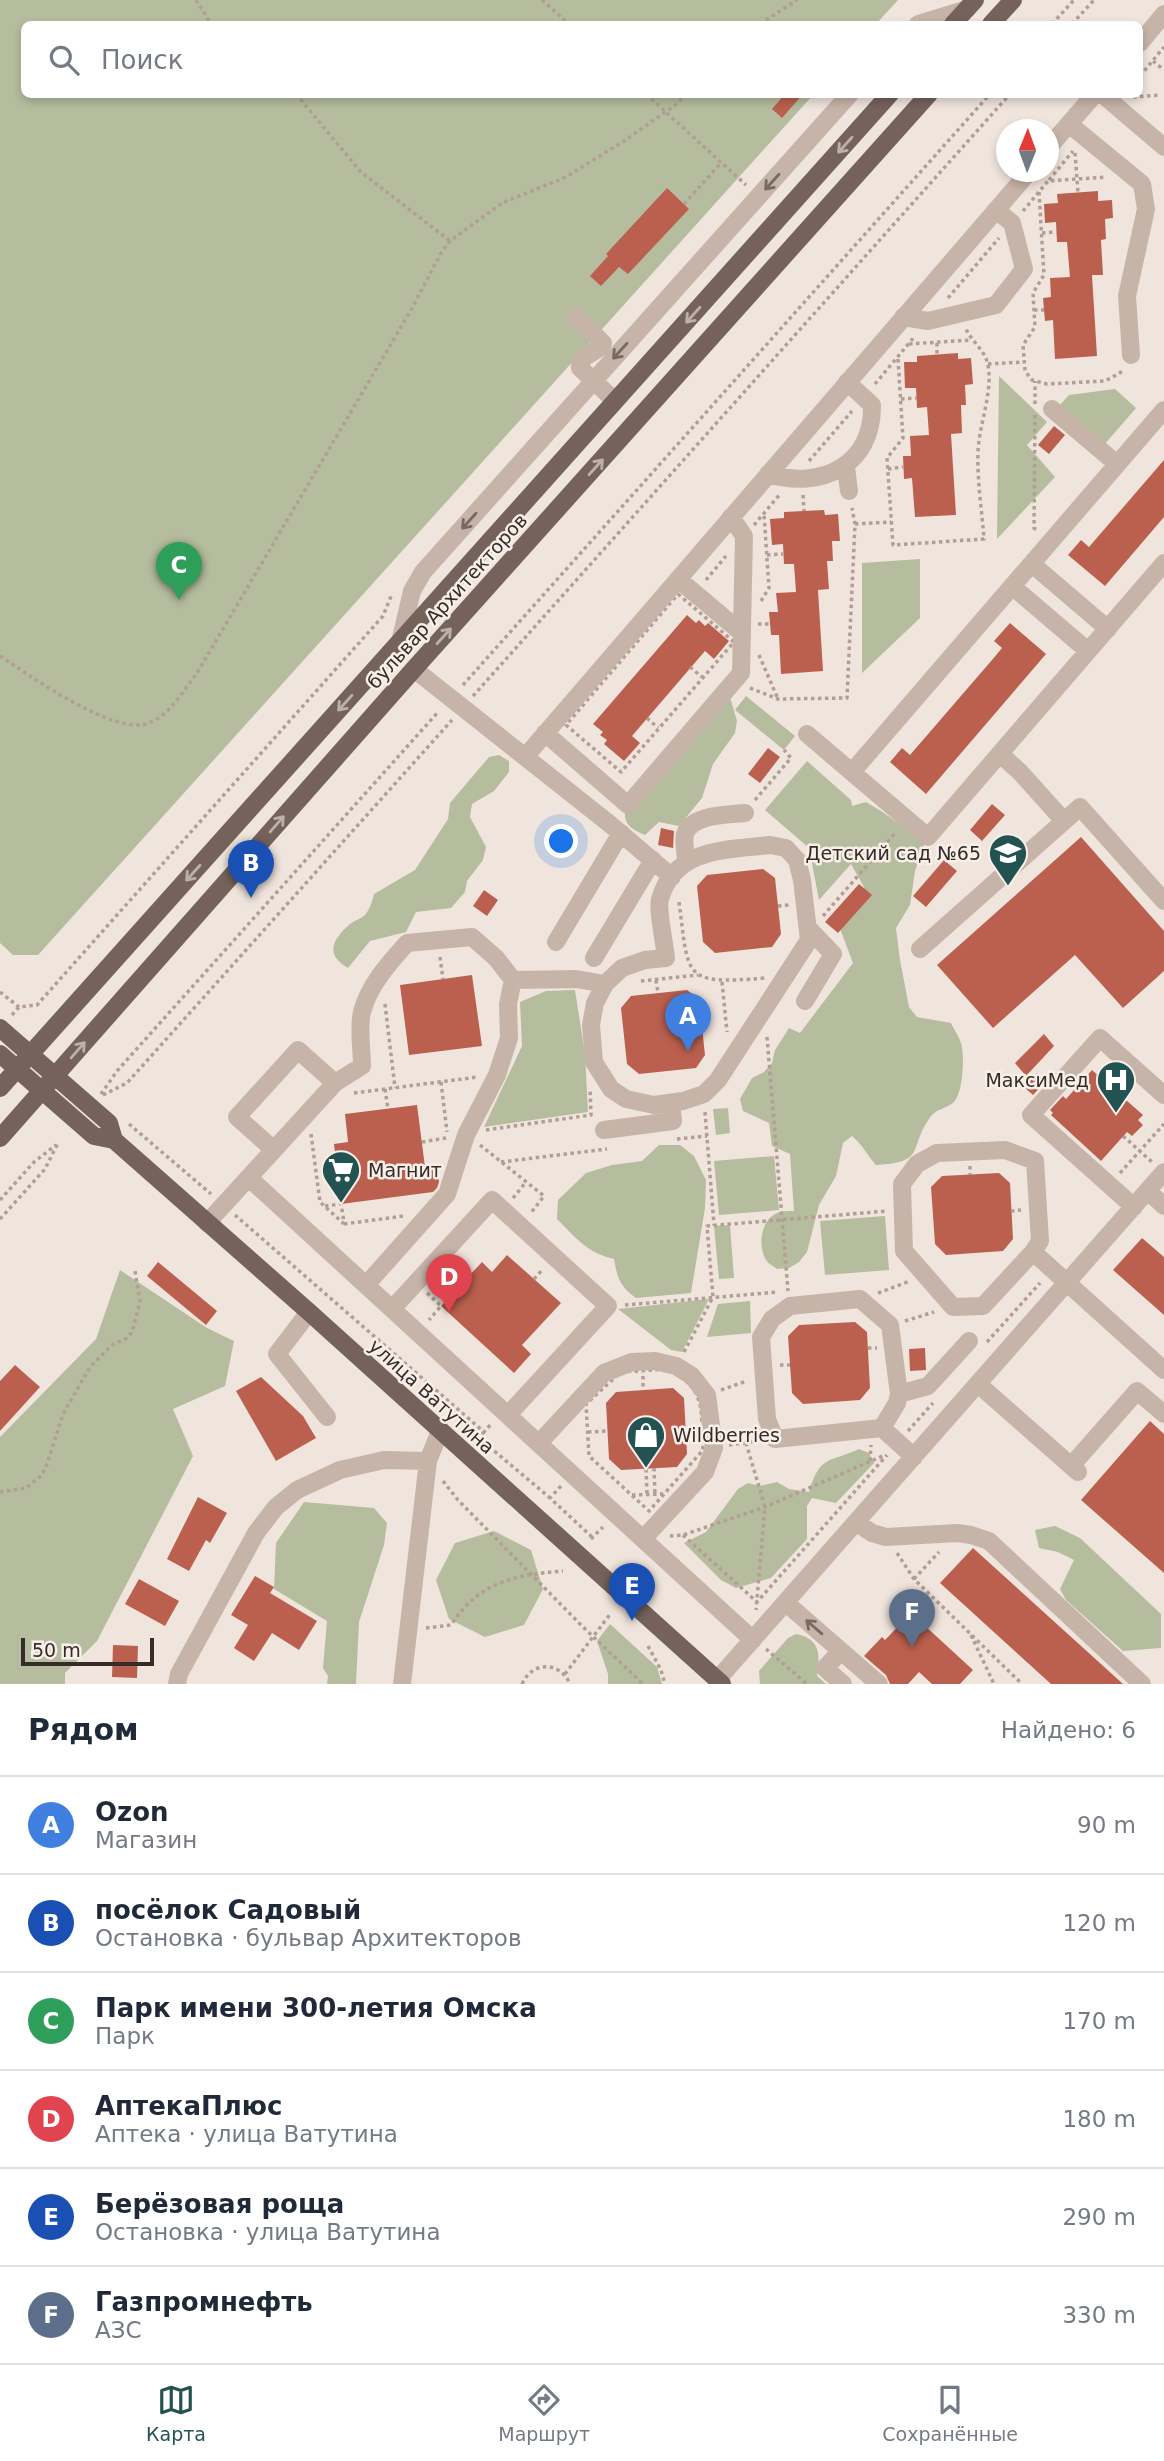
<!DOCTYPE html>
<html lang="ru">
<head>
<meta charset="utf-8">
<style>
  :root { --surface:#fff; --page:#f2f2f3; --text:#1f2937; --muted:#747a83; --line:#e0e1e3; --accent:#225352 }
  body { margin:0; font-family:"DejaVu Sans",sans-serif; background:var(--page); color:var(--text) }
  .compass { position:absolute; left:996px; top:119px; width:63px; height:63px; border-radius:50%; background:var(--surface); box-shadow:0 4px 10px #0003; rotate:1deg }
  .scale { position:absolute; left:21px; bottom:18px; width:133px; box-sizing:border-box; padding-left:7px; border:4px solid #352b29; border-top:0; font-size:19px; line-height:24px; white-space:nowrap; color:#352b29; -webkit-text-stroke:5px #f8efe8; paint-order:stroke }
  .you { position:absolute; left:562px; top:842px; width:24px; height:24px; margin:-18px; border:5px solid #fff; border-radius:50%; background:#1a73e8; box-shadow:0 0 0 10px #1a73e833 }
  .badge { display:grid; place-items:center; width:46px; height:46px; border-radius:50%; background:var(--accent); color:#fff; font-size:23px; font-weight:700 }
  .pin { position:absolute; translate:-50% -58px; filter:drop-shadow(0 2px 4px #0008) }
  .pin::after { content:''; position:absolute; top:37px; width:24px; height:21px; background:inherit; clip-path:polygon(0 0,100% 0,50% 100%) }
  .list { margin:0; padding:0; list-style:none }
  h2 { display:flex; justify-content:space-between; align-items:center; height:91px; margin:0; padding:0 28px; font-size:30px }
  h2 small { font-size:23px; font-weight:400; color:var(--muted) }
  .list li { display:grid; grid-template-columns:46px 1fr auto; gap:21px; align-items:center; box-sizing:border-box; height:98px; padding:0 28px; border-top:2px solid var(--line) }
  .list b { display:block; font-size:26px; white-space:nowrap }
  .list p { margin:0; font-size:23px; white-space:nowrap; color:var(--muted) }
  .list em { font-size:23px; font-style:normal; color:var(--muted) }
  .icon { flex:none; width:38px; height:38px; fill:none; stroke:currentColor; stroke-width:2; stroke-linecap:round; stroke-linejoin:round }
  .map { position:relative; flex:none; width:1164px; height:1684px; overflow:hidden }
  .search { position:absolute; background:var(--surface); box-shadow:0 4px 10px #0003; left:21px; right:21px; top:21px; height:77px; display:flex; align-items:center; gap:18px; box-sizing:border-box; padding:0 24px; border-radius:10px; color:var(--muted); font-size:26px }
  .sheet { height:679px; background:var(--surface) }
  nav { display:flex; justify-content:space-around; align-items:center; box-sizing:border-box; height:98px; border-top:2px solid var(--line); background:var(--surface); font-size:19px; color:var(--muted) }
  nav a { display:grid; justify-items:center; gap:4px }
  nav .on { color:var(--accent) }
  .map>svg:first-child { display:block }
</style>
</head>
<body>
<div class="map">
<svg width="1164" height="1684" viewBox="0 0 1164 1684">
  <rect width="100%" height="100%" fill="#f0e5dd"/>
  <!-- green -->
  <path fill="#b5bd9e" d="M0,0H898L876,24H24V94L813,95L38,955H13L0,943Z
    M999,376L1047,422L1027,445L1055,477L997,539Z
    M1115,389L1136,408L1104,445L1059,406L1069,395Z
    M920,559V618L862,673V563Z
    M746,696L795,736L784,750L735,710Z
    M730,697L737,721L735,733L713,764L702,798L679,826L659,822L645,835C635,831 624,826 625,813Z
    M499,755L509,761V772L494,791L472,804L470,817L486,847L483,860L467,881L465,892L451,908L416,912L406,932L370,941L348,968C324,954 333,939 350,924C355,920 361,919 365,915C370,909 372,902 374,894L415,870L448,819L450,803L489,757Z
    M807,761L851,800L852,806L866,802C888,814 905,829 925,843L915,871L910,905L896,928L900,960L909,1007L917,1017L951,1023C954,1030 959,1036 961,1043C965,1055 963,1093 954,1102C948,1108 936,1109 931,1116C907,1149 928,1162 876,1165C867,1155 862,1144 852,1136L843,1143L836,1176L819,1205L807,1252L799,1262L789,1268L777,1269C773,1266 767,1263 765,1258C758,1244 761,1220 777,1213C781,1211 789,1211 794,1211L790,1154L772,1146L769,1123L743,1111L740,1099L752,1078L764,1072L772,1063L775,1050L789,1028L800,1033L853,963L837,921L860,900L864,887L851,864L819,900L809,848L765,810Z
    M575,990L585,1054L588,1112L484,1127L522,1046L520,1002L546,991Z
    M728,1108L730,1133L716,1135L713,1109Z
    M659,1145H680L694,1156L706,1180L705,1208L691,1293L636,1298C620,1287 617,1277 614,1259C587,1253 575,1237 557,1219L558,1200L586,1173L612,1165L642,1161Z
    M774,1156L779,1210L719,1215L714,1161Z
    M885,1216L889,1270L825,1275L820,1221Z
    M730,1225L734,1278L719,1279L714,1226Z
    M120,1270L207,1328L234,1341L225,1386L173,1409L193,1456L97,1641L65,1673V1684H0V1437L96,1339Z
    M709,1299L682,1352L671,1350L618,1309Z
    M750,1301L751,1333L707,1337L718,1304Z
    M859,1449L869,1453L874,1463L836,1503L812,1498L807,1506V1539L771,1578L736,1588L721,1580L684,1543L706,1532L738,1489L748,1483L760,1486L777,1482L789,1489L809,1492C820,1455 828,1463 859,1449Z
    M304,1502L374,1508L387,1523L384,1545L359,1622L356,1684H327L328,1676L323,1668L327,1621L274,1589L276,1543Z
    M1055,1526L1080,1538L1161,1614V1648L1123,1651L1066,1600L1060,1589L1074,1560L1058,1552L1039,1548L1035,1530Z
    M494,1531L531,1550L543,1589L524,1625L485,1637L449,1619L436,1580L455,1543Z
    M610,1624L657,1667L662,1684H608V1674L597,1641Z
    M796,1634C821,1639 820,1655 817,1676L826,1684H760L759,1671L788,1638Z"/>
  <!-- building -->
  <path fill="#bb604f" d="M785,94H803L782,118L772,109Z
    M667,188L689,209L628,274L619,267L601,286L590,276L608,256L606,254Z
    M1098,191V201L1112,200L1113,218L1105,219L1106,239L1101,240L1103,275H1092L1097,356L1055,359L1053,320L1045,321L1043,298L1051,297L1050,278L1070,277L1067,242H1057L1056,222L1045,223L1044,204L1058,203L1057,194Z
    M958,353V359L971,358L973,384L965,385L966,405H961L962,433L951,434L956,515L915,517L912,478L904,479L903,456H911L910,436L929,435L927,407L917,408L916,388H905L904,362H917V356Z
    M1054,426L1065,435L1049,454L1038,445Z
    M1164,460V517L1105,586L1068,555L1081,540L1089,547Z
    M824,510L825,515L838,514L840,541H832L833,561H827L829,589L818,590L823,671L781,674L779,635H771L769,612H778L776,593L796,592L794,564H784L783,544L772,545L770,519L784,518V512Z
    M687,615L696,623L699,620L705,626L708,623L729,641L714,659L705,651L632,736L640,743L624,761L604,744L607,740L600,735L603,732L593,724Z
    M1010,623L1046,654L926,794L890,762L902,748L910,755L992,660L1002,648L994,641Z
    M768,748L780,757L760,783L748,774Z
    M992,804L1005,815L982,841L970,830Z
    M661,828L674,831L673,848L658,845Z
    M1081,837L1164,931V971L1123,1008L1075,955L993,1028L937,965Z
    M944,860L957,871L926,907L913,896Z
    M763,869L775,878L781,934L772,947L715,953L703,942L697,886L707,875Z
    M859,884L872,895L838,933L825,922Z
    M484,890L498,900L487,916L473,906Z
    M472,975L482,1046L409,1055L400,985Z
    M687,990L699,999L705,1055L696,1068L639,1074L627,1064L621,1008L631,996Z
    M1044,1034L1054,1046L1026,1076L1015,1063Z
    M1092,1070L1143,1115L1138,1120L1143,1125L1132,1136L1127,1132L1101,1161L1051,1115L1053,1113L1050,1110L1063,1096L1066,1099Z
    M1037,1073L1046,1081L1033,1095L1024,1087Z
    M417,1105L425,1167L437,1166L439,1182L437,1188L433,1192L341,1204L334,1144L348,1142L345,1114Z
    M999,1173L1010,1183L1013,1239L1003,1251L946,1255L935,1244L931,1187L942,1176Z
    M1142,1238L1164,1257V1315L1113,1270Z
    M507,1255L561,1303L522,1345L531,1354L514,1373L441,1306L482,1262L492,1272Z
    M158,1262L217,1311L206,1325L147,1276Z
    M855,1322L867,1332L870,1388L860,1400L803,1404L792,1393L788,1336L799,1325Z
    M925,1348L926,1370L910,1371L909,1349Z
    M15,1365L40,1387L0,1431V1381Z
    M261,1377L303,1416L316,1438L276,1461L236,1391Z
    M673,1388L684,1398L687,1454L677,1467L621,1470L609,1459L606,1403L616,1392Z
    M1150,1421L1164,1434V1573L1081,1500Z
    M198,1497L227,1513L210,1543L206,1540L189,1571L167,1559Z
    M973,1548L1123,1684H1051L940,1583Z
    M255,1576L274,1587L270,1593L317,1621L299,1650L272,1633L254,1661L234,1648L248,1625L231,1615Z
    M139,1579L179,1601L165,1626L125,1604Z
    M911,1613L973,1670L960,1684H932L919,1672L908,1684H890L886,1675L864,1656L882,1637L885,1640Z
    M113,1645L138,1646L137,1678L112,1677Z"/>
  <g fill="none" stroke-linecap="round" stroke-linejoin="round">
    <!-- path -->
    <path stroke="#b29e94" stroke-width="3.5" stroke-dasharray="3.5 3.5" stroke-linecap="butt" d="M196,0L211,24
      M542,0L569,24
      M760,24L797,0
      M1052,24L1074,0
      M1072,24L1094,0
      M1153,61L1164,70
      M1140,76L1164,47
      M296,94L361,172L450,241
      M646,94L746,185
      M1133,97L1161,95
      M1075,153L1078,193
      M1049,180L1073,151
      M1039,192L1044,275L1033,293L1035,327L1023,345L1025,371L1032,380L1047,384L1105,381L1120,373L1123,369
      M684,204L721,163
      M1023,211L1048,181L1106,177
      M1042,233L1057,232
      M948,298L999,238
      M1034,310H1044
      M937,343V355
      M909,344L971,340
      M898,359L903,438L887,458L893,545L984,539C982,511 977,481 978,452C979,424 993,393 988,365C985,350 972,342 966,329
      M988,364L1023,362
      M875,384L915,336
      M901,399L917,398
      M1035,404V381
      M1035,415L1034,528L1038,531
      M809,461L852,411
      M888,469L903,467
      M803,495L804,511
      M855,524L891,522
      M754,525L781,493
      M767,555L783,554
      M706,580L726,556
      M678,594L734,642L621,772L566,725Z
      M761,601L769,588L764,514
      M758,624H770
      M759,655L778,699
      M0,656C29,675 115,737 149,723C171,714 183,691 197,673L411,310L441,253L450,241L502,203L566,177L624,141L677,104L686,94
      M690,667L702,677
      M463,685L990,94
      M750,688L778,699L847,698L855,524L852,508
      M473,696L1010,94
      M647,718L658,728
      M755,800L791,758L784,750
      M679,902C689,978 682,985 765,978
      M778,906L789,905
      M823,916L896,832
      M440,957L443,979
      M656,980L658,993
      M641,981L698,975
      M722,982L727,1032
      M0,992L19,1007
      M385,1004L395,1088
      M12,1015L19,1007L37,1005L383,616L392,594
      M767,1037L788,1291
      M441,1082L447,1132
      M385,1089L388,1109
      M354,1093L478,1077
      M101,1094L117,1071L439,711
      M103,1095L127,1083L452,720
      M705,1112L714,1225
      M129,1124L211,1194
      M486,1130L591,1115L590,1088
      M311,1134L320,1202L344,1224
      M1123,1136L1152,1162
      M677,1139L707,1136
      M422,1142L446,1138
      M480,1145L544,1196L530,1214
      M501,1162L607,1149
      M970,1166V1175
      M1120,1173L1164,1124
      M513,1198L526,1182
      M0,1200L34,1162L56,1145
      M325,1206L341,1204L344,1222
      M1011,1211L1021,1210
      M235,1215L484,1432L492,1423
      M0,1219L45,1169L58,1143
      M344,1224L404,1216
      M534,1279L543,1269
      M427,1293L441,1306L429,1320
      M878,1293L910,1281
      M625,1305L778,1292
      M905,1321L934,1312
      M987,1342L1040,1283
      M868,1348H877
      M684,1352L713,1297L707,1226L887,1211
      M780,1365H790
      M668,1369C708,1390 700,1410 703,1450L649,1511L589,1456L586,1404L621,1372Z
      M643,1376V1390
      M721,1390L747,1381
      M908,1431L933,1403
      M484,1432L479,1438L550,1498
      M588,1432L607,1431
      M746,1443L765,1507L756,1610
      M729,1445L759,1441
      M870,1461L871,1445
      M654,1468L655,1494
      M646,1469L647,1494
      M443,1481L458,1500L582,1626L643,1684
      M561,1486L550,1498L593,1538
      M0,1492L26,1488L41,1476L46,1467L63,1414L90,1367L112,1345L127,1338L132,1332L140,1302L135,1271
      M632,1495L663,1494
      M683,1535L757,1602L887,1455
      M670,1536L683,1535L765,1507L885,1455
      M591,1539L603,1527
      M897,1553L914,1579L1022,1684
      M914,1579L939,1552
      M426,1628L451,1625C479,1582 514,1575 563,1571
      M971,1635L994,1684
      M648,1646L661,1670L665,1684
      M766,1649L807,1684
      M565,1674L611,1613
      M522,1684C532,1661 560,1661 570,1684"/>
    <!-- minor -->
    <path stroke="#c7b4a9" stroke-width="18" d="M918,24L967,9
      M1140,43L1164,14
      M1102,94L1164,147
      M1069,124L1142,184L1146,209L1127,296L1131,355
      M1048,148L1095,94
      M576,317L603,343C598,354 579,354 580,368L615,401
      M903,317L928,321L996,305L1024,269L1012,223L996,210
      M1052,409L1117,464
      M846,467L849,491
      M768,474C822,490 873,465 872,405L847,382
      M1032,564L1108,629
      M678,579L742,633
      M1012,586L1088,651
      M400,642L412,591L423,572L850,94
      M414,669L611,825L672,877
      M545,733L628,805L741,673L744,536L731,517
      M807,734L928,837L1164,563
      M1000,754L1020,772L1064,821
      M525,757L1029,172
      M852,772L1164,410
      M770,845L786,848L797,860L802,880L809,940L718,1080L704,1094L683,1101L654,1105L626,1099L611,1089L594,1062L591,1025L595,1003L605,984L622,968L645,960L666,958C665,946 657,908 660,899C675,847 728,850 770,845Z
      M686,862C686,853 683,842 685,834C692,814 727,815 745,813
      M556,942L621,833
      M920,949L1080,807L1164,901
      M594,958L653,860
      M805,1001L833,954L810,930
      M604,1130L673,1121L671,1103
      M274,1150L237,1117L298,1050L335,1083
      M1005,1150L1035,1161L1040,1241L1033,1252L983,1306L953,1307L904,1251L902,1184L917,1164L937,1153Z
      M249,1178L753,1640
      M1148,1191L1164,1206
      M1134,1207L1031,1115L1100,1038L1164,1095
      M207,1223L335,1083L362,1066C362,1050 358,1028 362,1012C369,985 389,963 407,943L472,937L496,958L513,980L576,979L605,984
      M1033,1252L1164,1370
      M366,1285L447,1194L466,1135L497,1075L509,1038L508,1004L513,980
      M860,1299L890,1325L899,1394L897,1403L882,1428L775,1439L767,1419L761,1337L772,1319L790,1306Z
      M392,1309L492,1200L503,1210L608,1306L508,1415
      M309,1312L277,1354L327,1417
      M978,1384L1078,1472
      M899,1394L928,1386L969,1341
      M882,1428L914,1457
      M539,1443L604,1373L632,1362L655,1361L676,1366L692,1376L707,1395L714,1448L705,1472L643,1539
      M1071,1466L1137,1391L1164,1414
      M856,1522L872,1533L886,1537L957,1533L971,1535L989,1541L1142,1684
      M786,1603L879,1684
      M841,1651L825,1668L843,1684
      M717,1680L1164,1172
      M177,1684L179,1674L256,1533L276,1507L297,1490L340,1470L384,1460L428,1461
      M402,1684L428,1461L440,1431"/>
    <!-- major -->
    <path stroke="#75625b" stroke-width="18" d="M953,24L975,0
      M991,24L1013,0
      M0,1028L109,1123L114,1140L309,1312L722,1684
      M0,1054L94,1136L114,1140
      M0,1088L890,94
      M0,1138L414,669L929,94"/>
  </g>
  <!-- one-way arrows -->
  <defs><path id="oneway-shaft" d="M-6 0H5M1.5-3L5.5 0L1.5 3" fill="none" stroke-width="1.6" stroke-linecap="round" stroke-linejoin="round" transform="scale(1.75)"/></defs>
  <g stroke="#bdb0a9">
    <use href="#oneway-shaft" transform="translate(845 145) rotate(132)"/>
    <use href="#oneway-shaft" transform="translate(693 315) rotate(132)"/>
    <use href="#oneway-shaft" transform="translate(596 467) rotate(-48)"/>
    <use href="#oneway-shaft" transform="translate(444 636) rotate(-48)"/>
    <use href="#oneway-shaft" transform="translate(345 703) rotate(132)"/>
    <use href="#oneway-shaft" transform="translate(277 824) rotate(-49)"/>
    <use href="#oneway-shaft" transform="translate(193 873) rotate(132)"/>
    <use href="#oneway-shaft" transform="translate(78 1050) rotate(-49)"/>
  </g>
  <g stroke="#776963">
    <use href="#oneway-shaft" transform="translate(772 182) rotate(132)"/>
    <use href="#oneway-shaft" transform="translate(620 351) rotate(132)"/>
    <use href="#oneway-shaft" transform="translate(469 521) rotate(132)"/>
    <use href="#oneway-shaft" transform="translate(814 1627) rotate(-139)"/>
  </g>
  <!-- icons -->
  <defs>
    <g id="school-pin" transform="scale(2.0125)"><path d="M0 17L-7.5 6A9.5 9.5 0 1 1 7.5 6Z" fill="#225352" stroke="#f8efe8"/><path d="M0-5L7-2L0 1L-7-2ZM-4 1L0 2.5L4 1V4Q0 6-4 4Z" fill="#fff"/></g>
    <g id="hospital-pin" transform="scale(2.0125)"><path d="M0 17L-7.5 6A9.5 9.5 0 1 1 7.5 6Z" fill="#225352" stroke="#f8efe8"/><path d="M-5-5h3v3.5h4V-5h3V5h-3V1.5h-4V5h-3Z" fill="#fff"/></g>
    <g id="supermarket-pin" transform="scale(2.0125)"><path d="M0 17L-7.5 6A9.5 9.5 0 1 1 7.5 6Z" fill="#225352" stroke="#f8efe8"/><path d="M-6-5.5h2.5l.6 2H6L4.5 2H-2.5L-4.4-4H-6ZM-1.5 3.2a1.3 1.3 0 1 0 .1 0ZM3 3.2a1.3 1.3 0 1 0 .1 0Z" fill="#fff"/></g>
    <g id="shop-pin" transform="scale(2.0125)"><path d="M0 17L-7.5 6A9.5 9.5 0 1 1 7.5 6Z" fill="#225352" stroke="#f8efe8"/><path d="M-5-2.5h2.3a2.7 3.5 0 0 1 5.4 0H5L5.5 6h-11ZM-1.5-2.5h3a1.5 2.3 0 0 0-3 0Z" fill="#fff"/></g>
  </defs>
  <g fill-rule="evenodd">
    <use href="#school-pin" x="1008" y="853"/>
    <use href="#hospital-pin" x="1116" y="1080"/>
    <use href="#supermarket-pin" x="341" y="1170"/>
    <use href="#shop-pin" x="646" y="1435"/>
  </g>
  <g text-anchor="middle" stroke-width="5" stroke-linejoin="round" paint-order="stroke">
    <!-- street labels -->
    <g font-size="19" fill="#352b29" stroke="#f8efe8">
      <text transform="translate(447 601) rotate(-48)" y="7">бульвар Архитекторов</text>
      <text transform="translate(432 1396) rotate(42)" y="7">улица Ватутина</text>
    </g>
    <!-- poi labels -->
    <g font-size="19" fill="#352b29" stroke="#f8efe8" text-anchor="end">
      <text x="981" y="860">Детский сад №65</text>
      <text x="1089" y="1087">МаксиМед</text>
      <text x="368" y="1177" text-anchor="start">Магнит</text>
      <text x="673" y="1442" text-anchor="start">Wildberries</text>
    </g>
  </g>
</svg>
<svg class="compass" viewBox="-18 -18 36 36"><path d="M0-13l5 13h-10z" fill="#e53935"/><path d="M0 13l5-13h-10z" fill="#747a83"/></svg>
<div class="scale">50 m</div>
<div class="you"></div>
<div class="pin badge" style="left:688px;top:1051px;background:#3f7fe0">A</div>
<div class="pin badge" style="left:251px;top:898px;background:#1a4fb4">B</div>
<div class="pin badge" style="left:179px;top:600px;background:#2e9e5b">C</div>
<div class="pin badge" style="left:449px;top:1312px;background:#e0444e">D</div>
<div class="pin badge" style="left:632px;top:1621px;background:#1a4fb4">E</div>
<div class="pin badge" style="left:912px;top:1647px;background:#5c6f8a">F</div>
<div class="search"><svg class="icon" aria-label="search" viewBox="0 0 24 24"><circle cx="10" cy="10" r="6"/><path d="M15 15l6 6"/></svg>Поиск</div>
</div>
<section class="sheet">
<h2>Рядом<small>Найдено: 6</small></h2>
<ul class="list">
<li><span class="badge" style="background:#3f7fe0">A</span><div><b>Ozon</b><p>Магазин</p></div><em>90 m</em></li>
<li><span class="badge" style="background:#1a4fb4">B</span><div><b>посёлок Садовый</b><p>Остановка · бульвар Архитекторов</p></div><em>120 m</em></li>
<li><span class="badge" style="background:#2e9e5b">C</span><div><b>Парк имени 300-летия Омска</b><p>Парк</p></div><em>170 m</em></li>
<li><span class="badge" style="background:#e0444e">D</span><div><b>АптекаПлюс</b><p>Аптека · улица Ватутина</p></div><em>180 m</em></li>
<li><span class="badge" style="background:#1a4fb4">E</span><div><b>Берёзовая роща</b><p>Остановка · улица Ватутина</p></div><em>290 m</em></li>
<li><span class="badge" style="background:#5c6f8a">F</span><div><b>Газпромнефть</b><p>АЗС</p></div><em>330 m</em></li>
</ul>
</section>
<nav>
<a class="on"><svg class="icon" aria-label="map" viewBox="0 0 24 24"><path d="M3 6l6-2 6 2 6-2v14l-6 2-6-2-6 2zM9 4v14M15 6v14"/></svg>Карта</a>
<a><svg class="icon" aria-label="directions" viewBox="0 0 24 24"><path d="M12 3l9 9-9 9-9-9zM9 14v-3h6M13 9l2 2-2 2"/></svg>Маршрут</a>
<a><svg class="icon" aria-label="saved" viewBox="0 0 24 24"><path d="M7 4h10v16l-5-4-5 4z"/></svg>Сохранённые</a>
</nav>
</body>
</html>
